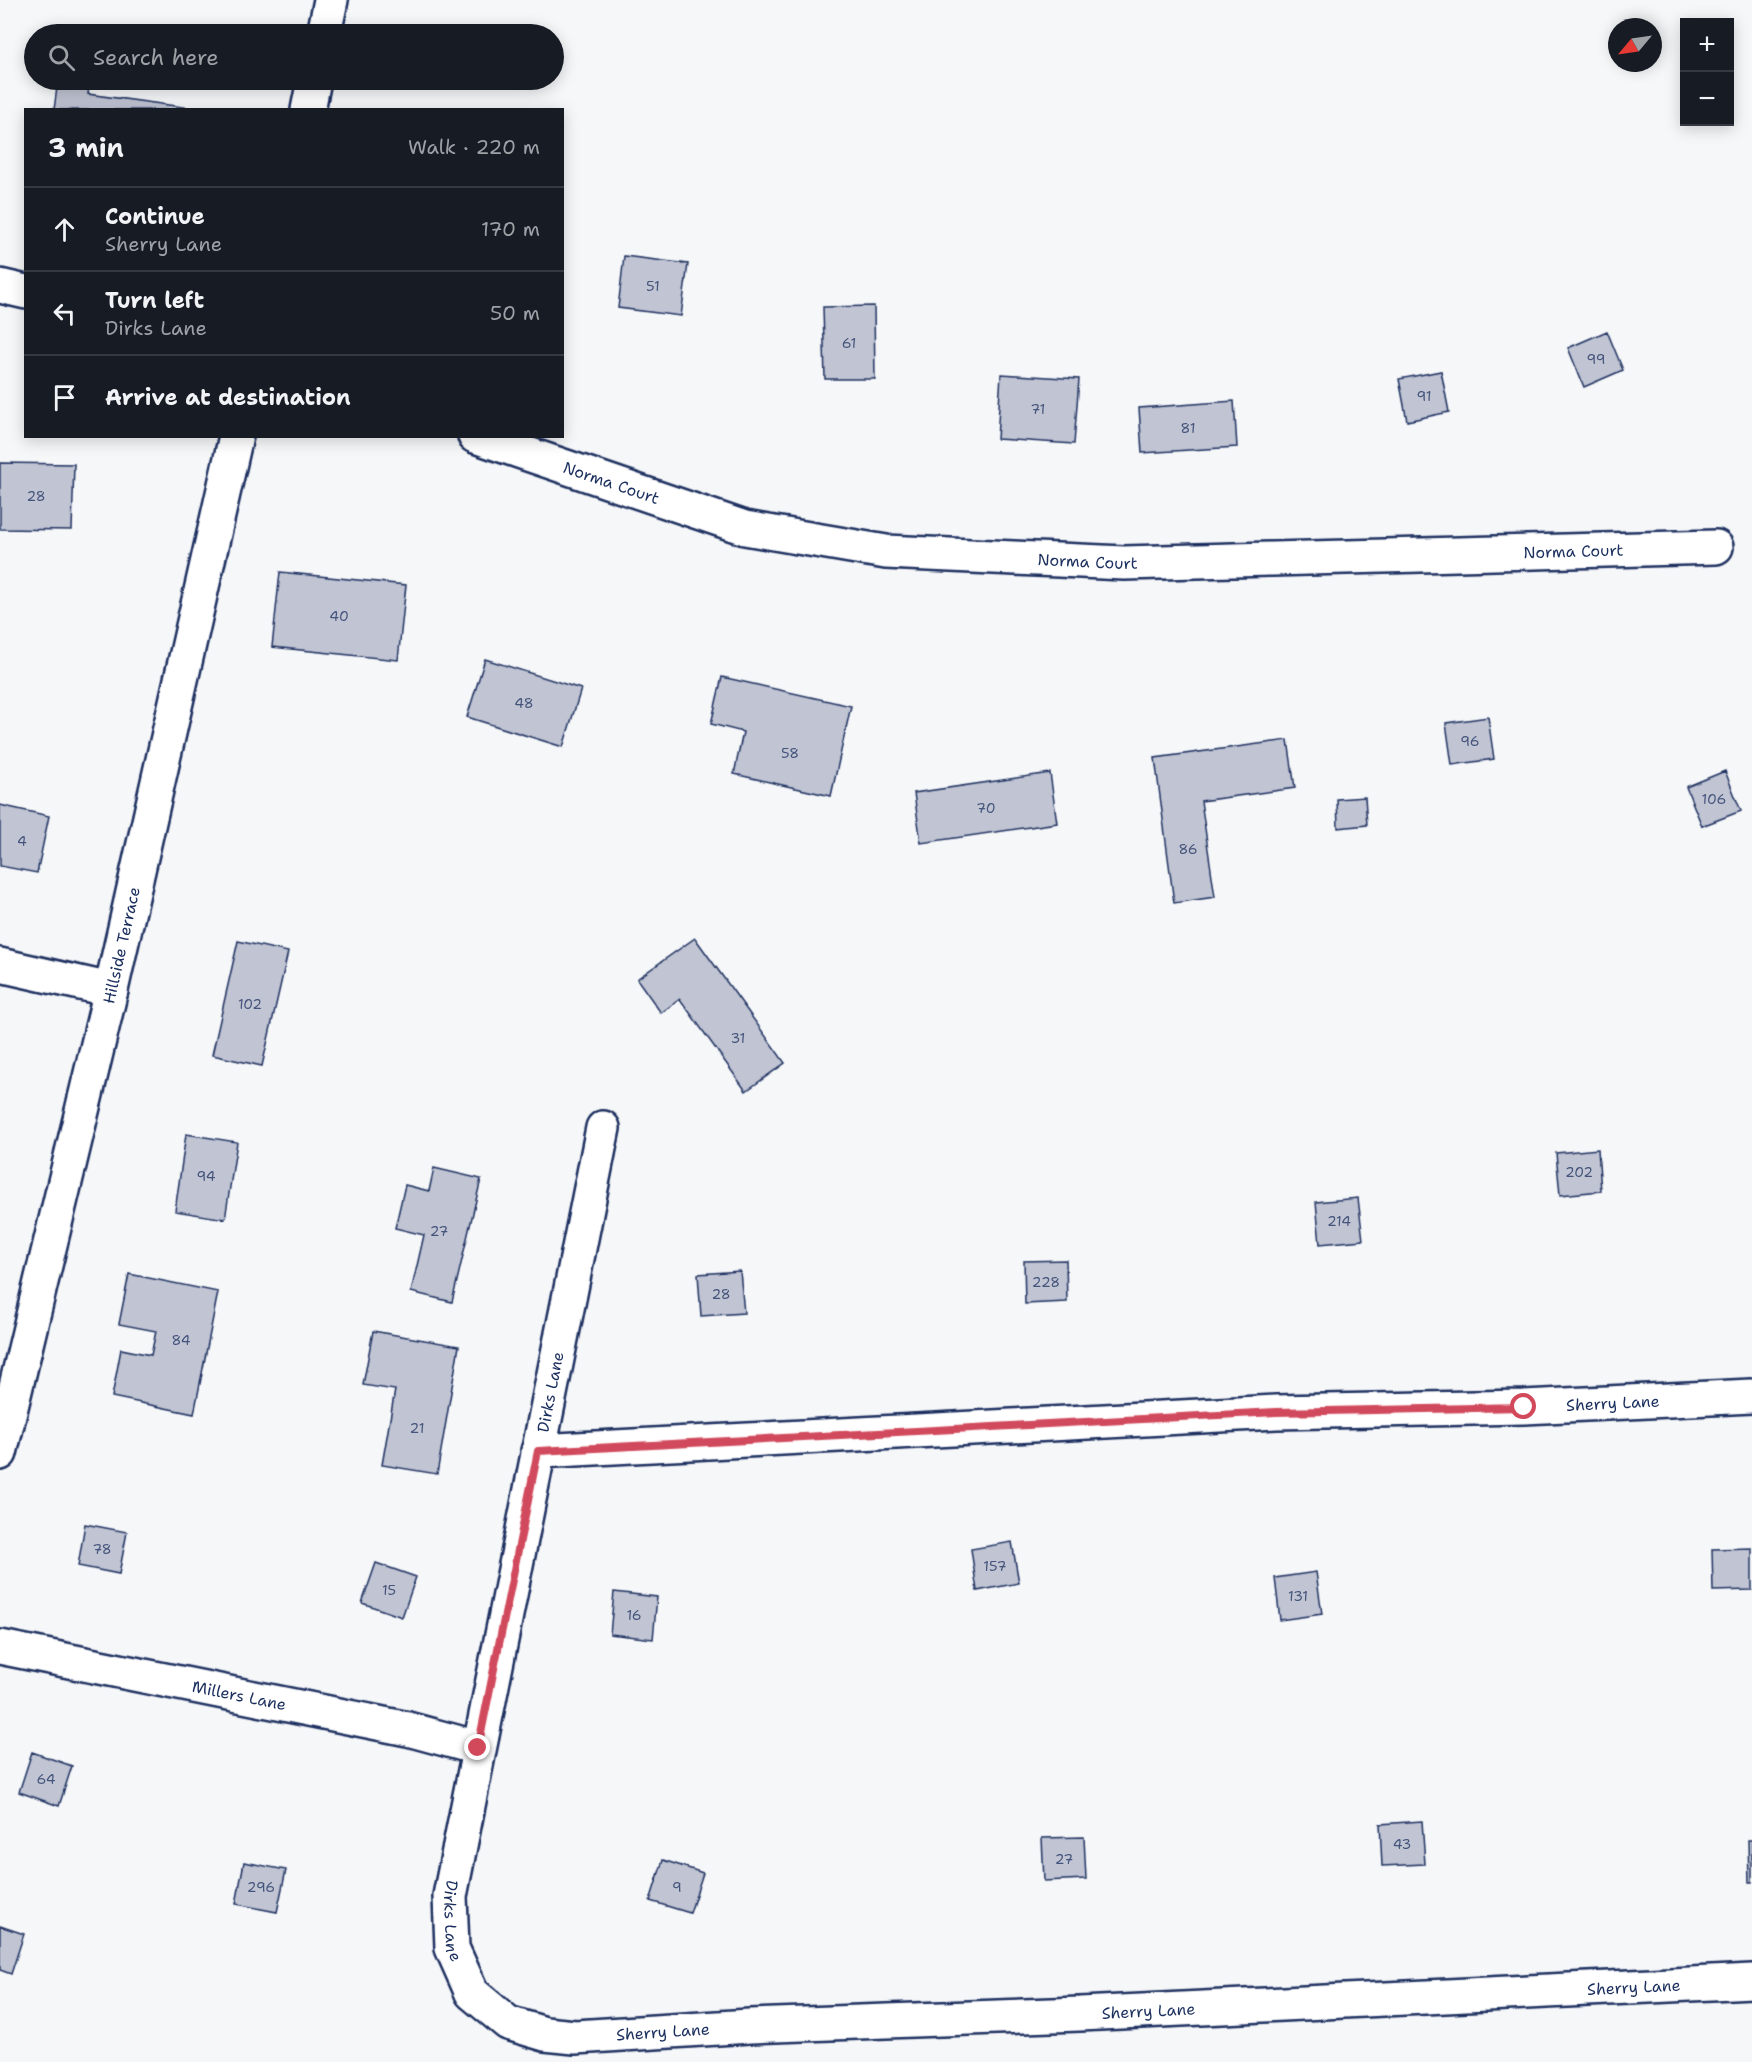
<!DOCTYPE html>
<html lang="en">
<head>
<meta charset="utf-8">
<style>
  :root { --surface:#171b24; --page:#20242c; --text:#f1f3f6; --muted:#9ea1a6; --line:#363941 }
  body { margin:0; font-family:"Shantell Sans",sans-serif; background:var(--page); color:var(--text) }
  .controls { position:absolute; right:18px; top:18px; display:grid; overflow:hidden; border-radius:0px; box-shadow:0 3px 15px #0003 }
  .controls button { width:54px; height:54px; display:grid; place-items:center; padding:0; border:0; border-bottom:2px solid var(--line); background:var(--surface); color:var(--text); font:30px sans-serif }
  .compass { position:absolute; left:1608px; top:18px; width:54px; height:54px; border-radius:50%; background:var(--surface); box-shadow:0 3px 15px #0003; rotate:241deg }
  .stop { position:absolute; width:18px; height:18px; margin:-14px; border:4px solid #d1495b; border-radius:50%; background:#fff }
  .stop.end { background:#d1495b; border-color:#fff; box-shadow:0 2px 6px #0008 }
  .list { margin:0; padding:0; list-style:none }
  h2 { display:flex; justify-content:space-between; align-items:center; height:78px; margin:0; padding:0 24px; font-size:26px }
  h2 small { font-size:20px; font-weight:400; color:var(--muted) }
  .list li { display:grid; grid-template-columns:39px 1fr auto; gap:18px; align-items:center; box-sizing:border-box; height:84px; padding:0 24px; border-top:2px solid var(--line) }
  .list b { display:block; font-size:22px; white-space:nowrap }
  .list p { margin:0; font-size:20px; white-space:nowrap; color:var(--muted) }
  .list em { font-size:20px; font-style:normal; color:var(--muted) }
  .icon { flex:none; width:33px; height:33px; fill:none; stroke:currentColor; stroke-width:2; stroke-linecap:round; stroke-linejoin:round }
  .map { position:relative; flex:none; width:1752px; height:2062px; overflow:hidden }
  .search { position:absolute; background:var(--surface); box-shadow:0 3px 15px #0003; left:24px; top:24px; width:540px; height:66px; display:flex; align-items:center; gap:15px; box-sizing:border-box; padding:0 21px; border-radius:33px; color:var(--muted); font-size:22px }
  .panel { position:absolute; background:var(--surface); box-shadow:0 3px 15px #0003; left:24px; top:108px; width:540px; height:330px; border-radius:0px }
  .map>svg:first-child { display:block }
</style>
</head>
<body>
<div class="map">
<svg width="1752" height="2062" viewBox="0 0 1752 2062">
  <rect width="100%" height="100%" fill="#f6f7f9"/>
  <filter id="ink" filterUnits="userSpaceOnUse"><feTurbulence type="fractalNoise" baseFrequency=".0167" numOctaves="2"/><feDisplacementMap in="SourceGraphic" scale="12" xChannelSelector="R" yChannelSelector="G"/><feConvolveMatrix kernelMatrix="1 2 1 2 8 2 1 2 1" color-interpolation-filters="sRGB"/></filter>
  <g filter="url(#ink)">
    <!-- building -->
    <path fill="#c0c4d3" stroke="#1b2f5e" stroke-width="1.5" d="M58,80H90L88,94L205,110H54Z
      M624,256L688,264L681,316L618,308Z
      M874,306L875,379H825L823,307Z
      M1607,331L1623,370L1584,387L1568,348Z
      M1441,371L1449,412L1407,421L1399,379Z
      M1001,374L1079,379L1074,444L997,439Z
      M1234,401L1237,447L1142,453L1139,408Z
      M0,463L74,464L72,530L0,529Z
      M280,572L406,585L398,660L272,647Z
      M485,659L581,689L563,747L467,717Z
      M722,677L851,706L831,796L734,774L743,732L711,724Z
      M1488,717L1494,759L1452,765L1446,723Z
      M1288,740L1295,788L1201,801L1215,897L1174,903L1155,758Z
      M1725,771L1741,811L1702,826L1686,787Z
      M1050,773L1057,823L921,843L914,793Z
      M1365,797L1367,825L1338,828L1337,799Z
      M0,805L49,816L37,873L0,866Z
      M695,938L785,1063L746,1091L680,999L661,1013L637,979Z
      M238,941L288,952L262,1066L212,1055Z
      M186,1134L237,1142L225,1219L175,1211Z
      M1598,1149L1601,1191L1560,1195L1556,1153Z
      M434,1168L481,1179L452,1302L411,1292L424,1235L395,1228L405,1185L429,1191Z
      M1358,1198L1363,1240L1320,1244L1316,1202Z
      M1066,1260L1067,1302L1025,1304L1024,1261Z
      M740,1271L744,1313L701,1316L698,1274Z
      M129,1274L218,1292L194,1414L112,1397L121,1349L151,1355L156,1331L119,1324Z
      M373,1331L459,1346L437,1474L382,1465L395,1390L363,1385Z
      M85,1524L127,1532L119,1574L78,1566Z
      M1012,1542L1019,1583L977,1591L971,1549Z
      M1752,1548V1590L1713,1591L1712,1549Z
      M376,1563L416,1577L402,1617L362,1603Z
      M1316,1572L1322,1614L1280,1620L1275,1578Z
      M614,1592L657,1597L653,1639L610,1634Z
      M32,1752L72,1766L59,1806L19,1792Z
      M1422,1821L1425,1864L1382,1866L1380,1824Z
      M1084,1837L1086,1879L1044,1881L1042,1838Z
      M1748,1840H1752V1882H1749Z
      M663,1860L703,1873L690,1913L650,1901Z
      M244,1862L286,1870L277,1912L236,1904Z
      M0,1926L24,1934L11,1974L0,1970Z"/>
    <g fill="none" stroke-linecap="round" stroke-linejoin="round">
      <!-- street casing -->
      <g stroke="#1b2f5e" stroke-width="38">
        <g id="street">
          <path d="M324,34L331,0"/>
          <path d="M308,110L314,80"/>
          <path d="M0,286L26,292"/>
          <path id="s1" d="M475,436L745,528L886,552L1124,563L1716,547"/>
          <path d="M0,965L111,990"/>
          <path id="s2" d="M603,1128L450,1896L452,1948L472,1993L508,2023L545,2034L575,2037L750,2026L1080,2014L1752,1981"/>
          <path id="s3" d="M538,1451L1276,1412L1524,1407L1752,1396"/>
          <path id="s4" d="M0,1453L111,990L236,436"/>
          <path id="s5" d="M0,1647L408,1729L478,1748"/>
        </g>
      </g>
      <!-- street -->
      <use href="#street" stroke="#fff" stroke-width="33"/>
    </g>
  </g>
  <g fill="none" stroke-linecap="round" stroke-linejoin="round" filter="url(#ink)">
    <!-- route -->
    <path stroke="#d1495b" stroke-width="8" d="M478,1748L538,1451L1276,1412L1524,1407"/>
  </g>
  <g text-anchor="middle" stroke-width="5" stroke-linejoin="round" paint-order="stroke">
    <!-- number labels -->
    <g font-size="14" fill="#44547b">
      <text x="653" y="291">51</text>
      <text x="849" y="348">61</text>
      <text x="1596" y="364">99</text>
      <text x="1424" y="401">91</text>
      <text x="1038" y="414">71</text>
      <text x="1188" y="433">81</text>
      <text x="36" y="501">28</text>
      <text x="339" y="621">40</text>
      <text x="524" y="708">48</text>
      <text x="1470" y="746">96</text>
      <text x="790" y="758">58</text>
      <text x="1714" y="804">106</text>
      <text x="986" y="813">70</text>
      <text x="22" y="846">4</text>
      <text x="1188" y="854">86</text>
      <text x="250" y="1009">102</text>
      <text x="738" y="1043">31</text>
      <text x="1579" y="1177">202</text>
      <text x="206" y="1181">94</text>
      <text x="1339" y="1226">214</text>
      <text x="439" y="1236">27</text>
      <text x="1046" y="1287">228</text>
      <text x="721" y="1299">28</text>
      <text x="181" y="1345">84</text>
      <text x="417" y="1433">21</text>
      <text x="102" y="1554">78</text>
      <text x="995" y="1571">157</text>
      <text x="389" y="1595">15</text>
      <text x="1298" y="1601">131</text>
      <text x="634" y="1620">16</text>
      <text x="46" y="1784">64</text>
      <text x="1402" y="1849">43</text>
      <text x="1064" y="1864">27</text>
      <text x="261" y="1892">296</text>
      <text x="677" y="1892">9</text>
    </g>
    <!-- street labels -->
    <g font-size="16" fill="#1b2f5e" stroke="#fff">
      <text dy="6" stroke="none"><textPath href="#s1" startOffset="144">Norma Court</textPath></text>
      <text dy="6" stroke="none"><textPath href="#s1" startOffset="1116">Norma Court</textPath></text>
      <text dy="6" stroke="none"><textPath href="#s1" startOffset="630">Norma Court</textPath></text>
      <text dy="6" stroke="none"><textPath href="#s4" startOffset="522">Hillside Terrace</textPath></text>
      <text transform="translate(550 1392) rotate(-79)" y="6">Dirks Lane</text>
      <text dy="6" stroke="none"><textPath href="#s3" startOffset="1076">Sherry Lane</textPath></text>
      <text dy="6" stroke="none"><textPath href="#s5" startOffset="244">Millers Lane</textPath></text>
      <text dy="6" stroke="none"><textPath href="#s2" startOffset="808">Dirks Lane</textPath></text>
      <text dy="6" stroke="none"><textPath href="#s2" startOffset="2060">Sherry Lane</textPath></text>
      <text dy="6" stroke="none"><textPath href="#s2" startOffset="1574">Sherry Lane</textPath></text>
      <text dy="6" stroke="none"><textPath href="#s2" startOffset="1088">Sherry Lane</textPath></text>
    </g>
  </g>
</svg>
<div class="controls">
<button>+</button>
<button>−</button>
</div>
<svg class="compass" viewBox="-18 -18 36 36"><path d="M0-13l5 13h-10z" fill="#e53935"/><path d="M0 13l5-13h-10z" fill="#9ea1a6"/></svg>
<div class="stop" style="left:1524px;top:1407px"></div>
<div class="stop end" style="left:478px;top:1748px"></div>
<div class="search"><svg class="icon" aria-label="search" viewBox="0 0 24 24"><circle cx="10" cy="10" r="6"/><path d="M15 15l6 6"/></svg>Search here</div>
<section class="panel">
<h2>3 min<small>Walk · 220 m</small></h2>
<ul class="list">
<li><svg class="icon" aria-label="ahead" viewBox="0 0 24 24"><path d="M12 20V5M6 11l6-6 6 6"/></svg><div><b>Continue</b><p>Sherry Lane</p></div><em>170 m</em></li>
<li><svg class="icon" aria-label="left" viewBox="0 0 24 24"><path d="M17 20v-9H6M10 6l-5 5 5 5"/></svg><div><b>Turn left</b><p>Dirks Lane</p></div><em>50 m</em></li>
<li><svg class="icon" aria-label="arrive" viewBox="0 0 24 24"><path d="M6 21V4h12l-3 4 3 4H6"/></svg><div><b>Arrive at destination</b></div></li>
</ul>
</section>
</div>
</body>
</html>
